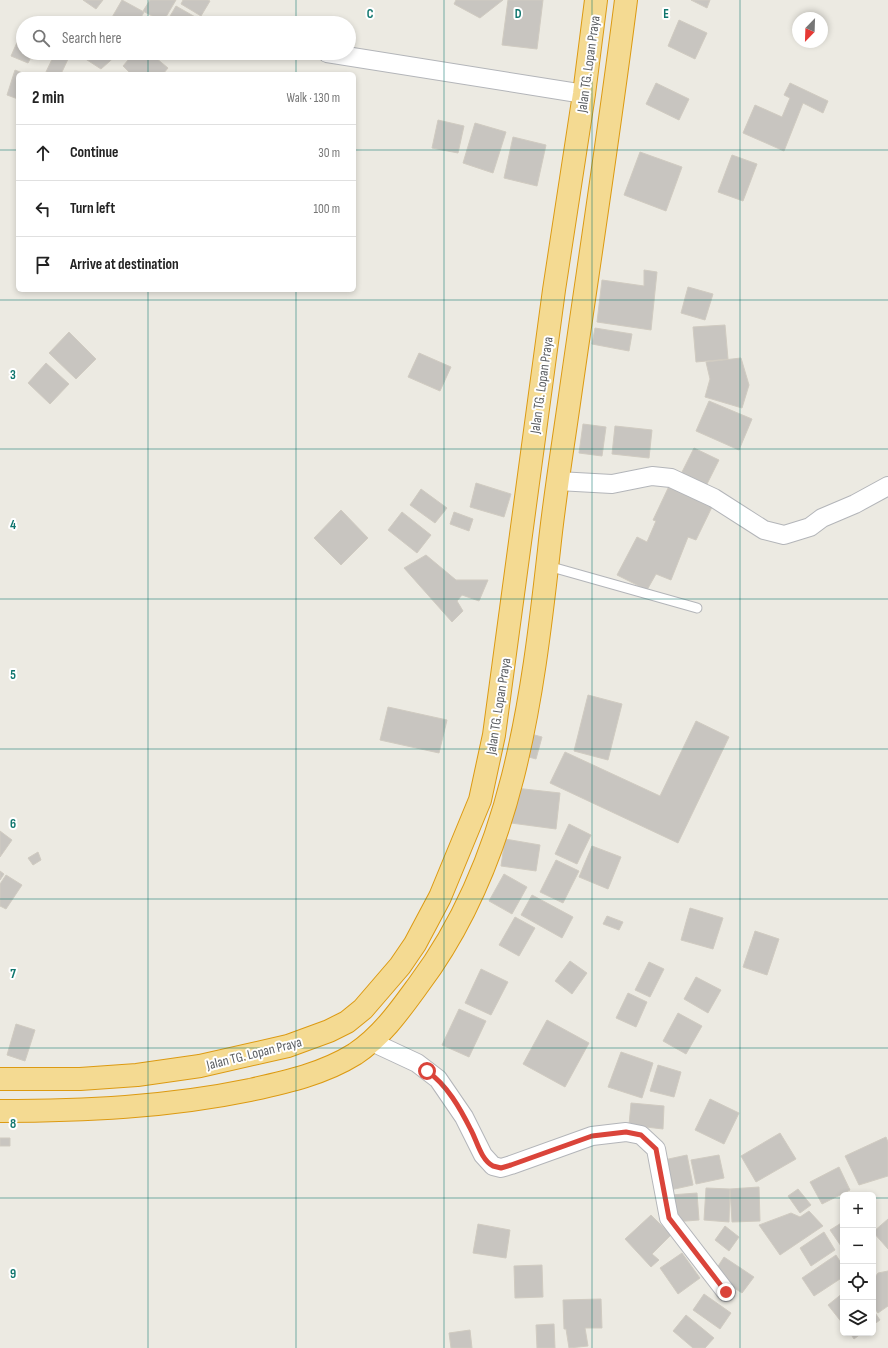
<!DOCTYPE html>
<html lang="en">
<head>
<meta charset="utf-8">
<style>
  :root { --surface:#fff; --page:#f6f6f6; --text:#222; --muted:#767676; --line:#e0e0e0 }
  body { margin:0; font-family:"Sofia Sans Condensed",sans-serif; background:var(--page); color:var(--text) }
  .controls { position:absolute; right:12px; bottom:12px; display:grid; overflow:hidden; border-radius:6px; box-shadow:0 2px 6px #0003 }
  .controls button { width:36px; height:36px; display:grid; place-items:center; padding:0; border:0; border-bottom:1px solid var(--line); background:var(--surface); color:var(--text); font:20px sans-serif }
  .compass { position:absolute; left:792px; top:12px; width:36px; height:36px; border-radius:50%; background:var(--surface); box-shadow:0 2px 6px #0003; rotate:203deg }
  .stop { position:absolute; width:12px; height:12px; margin:-9px; border:3px solid #da443a; border-radius:50%; background:#fff }
  .stop.end { background:#da443a; border-color:#fff; box-shadow:0 1px 4px #0008 }
  .list { margin:0; padding:0; list-style:none }
  h2 { display:flex; justify-content:space-between; align-items:center; height:52px; margin:0; padding:0 16px; font-size:17px }
  h2 small { font-size:13px; font-weight:400; color:var(--muted) }
  .list li { display:grid; grid-template-columns:26px 1fr auto; gap:12px; align-items:center; box-sizing:border-box; height:56px; padding:0 16px; border-top:1px solid var(--line) }
  .list b { display:block; font-size:15px; white-space:nowrap }
  .list em { font-size:13px; font-style:normal; color:var(--muted) }
  .icon { flex:none; width:22px; height:22px; fill:none; stroke:currentColor; stroke-width:2; stroke-linecap:round; stroke-linejoin:round }
  .map { position:relative; flex:none; width:888px; height:1348px; overflow:hidden }
  .search { position:absolute; background:var(--surface); box-shadow:0 2px 6px #0003; left:16px; top:16px; width:340px; height:44px; display:flex; align-items:center; gap:10px; box-sizing:border-box; padding:0 14px; border-radius:22px; color:var(--muted); font-size:15px }
  .panel { position:absolute; background:var(--surface); box-shadow:0 2px 6px #0003; left:16px; top:72px; width:340px; height:220px; border-radius:6px }
  .map>svg:first-child { display:block }
</style>
</head>
<body>
<div class="map">
<svg width="888" height="1348" viewBox="0 0 888 1348">
  <rect width="100%" height="100%" fill="#eceae2"/>
  <!-- building -->
  <path fill="#c8c5c0" stroke="#d0cbc1" d="M83,0H103L96,9Z
    M122,0L144,12L138,23H117L111,19Z
    M150,0H176L163,22L143,11Z
    M183,0H208L210,1L201,16L181,4Z
    M456,0H503L480,18L454,4Z
    M508,0H543L537,49L502,45Z
    M691,0H710L707,8Z
    M176,6L197,18L194,23H166Z
    M147,16L157,23H142Z
    M679,20L707,33L695,59L668,46Z
    M23,29V53H33L28,63L11,56Z
    M55,53H61L69,57L61,74H45Z
    M87,53H119L101,69L84,58Z
    M134,53H150L168,68L163,74H131L123,66Z
    M15,70L25,74H18V99L7,95Z
    M656,83L689,99L679,120L646,104Z
    M790,83L828,101L823,113L803,103L784,151L743,133L755,105L782,117L790,98L784,95Z
    M438,120L464,126L458,153L432,148Z
    M475,123L506,132L493,173L463,163Z
    M513,137L546,145L537,186L504,178Z
    M640,152L682,167L666,211L624,195Z
    M732,155L757,164L743,201L718,192Z
    M644,270L657,272L651,330L597,322L602,280L644,286Z
    M688,287L713,294L705,320L681,313Z
    M725,325L728,359L696,362L693,327Z
    M595,328L632,334L629,351L592,344Z
    M69,332L96,359L76,379L49,353Z
    M419,353L451,367L440,391L408,377Z
    M741,358L749,385L742,408L705,397L710,379L706,362Z
    M46,363L69,384L50,404L28,383Z
    M709,401L752,419L739,450L696,431Z
    M583,424L606,427L602,456L579,453Z
    M615,426L652,430L649,458L612,454Z
    M694,448L719,460L705,488L680,476Z
    M476,483L511,494L504,517L470,507Z
    M670,484L713,505L696,540L688,537L671,580L656,574L647,590L617,575L637,537L647,542L656,521L653,520Z
    M421,489L447,508L435,523L410,505Z
    M341,510L368,538L341,565L314,538Z
    M402,512L431,535L417,553L388,530Z
    M454,512L473,519L469,531L450,524Z
    M426,555L456,580H488L479,601L462,595L457,601L463,611L452,622L404,568Z
    M588,695L622,704L608,760L574,751Z
    M388,707L447,720L439,753L380,740Z
    M696,721L729,737L678,843L550,783L565,752L660,796Z
    M531,734L542,737L536,759L525,756Z
    M515,788L560,793L556,829L511,823Z
    M569,824L591,835L577,864L555,854Z
    M0,831L12,840L0,857Z
    M505,839L540,845L536,871L501,866Z
    M592,846L621,857L608,889L579,877Z
    M38,852L41,860L33,865L28,858Z
    M556,860L579,871L563,903L540,892Z
    M0,871L4,874L0,880Z
    M504,874L527,887L512,914L489,901Z
    M6,875L22,885L6,909L0,906V884Z
    M532,895L573,917L562,938L521,915Z
    M690,908L723,918L713,949L681,940Z
    M607,916L623,922L619,930L603,924Z
    M515,917L535,928L519,956L499,945Z
    M755,931L779,939L767,975L743,967Z
    M570,961L587,973L572,994L555,981Z
    M649,962L664,969L650,997L635,990Z
    M481,969L508,982L491,1015L465,1003Z
    M696,977L721,990L708,1013L684,999Z
    M628,993L647,1002L636,1027L616,1018Z
    M459,1009L486,1021L469,1057L442,1045Z
    M678,1013L702,1026L686,1054L663,1041Z
    M547,1020L589,1043L565,1087L523,1064Z
    M16,1024L35,1030L25,1061L7,1055Z
    M621,1052L653,1063L642,1098L608,1087Z
    M658,1065L681,1072L674,1097L650,1091Z
    M710,1099L739,1113L724,1144L695,1130Z
    M631,1103L664,1106L663,1129L629,1125Z
    M780,1133L796,1159L756,1182L741,1156Z
    M886,1137L888,1142V1176L859,1185L845,1156Z
    M0,1138H10V1146H0Z
    M687,1155L693,1185L670,1190L664,1160Z
    M719,1155L724,1178L696,1184L691,1160Z
    M839,1167L850,1190L822,1204L810,1182Z
    M759,1187L760,1221L732,1222L730,1189Z
    M706,1188L730,1189L729,1222L704,1220Z
    M798,1189L811,1205L800,1213L788,1196Z
    M697,1193L699,1220L673,1222L670,1195Z
    M809,1211L823,1226L780,1255L759,1225L791,1213L800,1217Z
    M651,1215L671,1235L652,1254L659,1260L651,1267L625,1239Z
    M888,1219V1249L873,1232Z
    M843,1222V1244L841,1246L830,1230Z
    M478,1224L510,1230L506,1258L473,1253Z
    M725,1226L739,1237L729,1251L715,1240Z
    M824,1232L835,1250L811,1266L800,1248Z
    M682,1253L700,1278L678,1294L660,1268Z
    M836,1255L843,1266V1277L814,1296L802,1278Z
    M724,1257L754,1277L742,1293L713,1274Z
    M542,1265L543,1297L515,1298L514,1266Z
    M888,1271V1306L878,1313L873,1306V1280L878,1273Z
    M843,1293V1324L828,1305Z
    M704,1294L731,1313L720,1329L693,1310Z
    M601,1299L602,1328H585L588,1346L569,1348L566,1329H564L563,1300Z
    M873,1310L880,1320L873,1325Z
    M686,1315L714,1338L705,1348H693L673,1331Z
    M554,1324L555,1348H537L536,1325Z
    M470,1330L472,1348H451L449,1333Z
    M850,1333H862L854,1339Z"/>
  <g fill="none" stroke-linecap="round" stroke-linejoin="round">
    <!-- lane casing -->
    <g stroke="#b3b5b9" stroke-width="11">
      <path id="lane" d="M548,566L697,608"/>
    </g>
    <!-- street casing -->
    <g stroke="#b3b5b9" stroke-width="20">
      <path id="street" d="M327,53L584,94
        M558,481L612,484L652,476L671,478L714,498L764,530L784,535L810,527L822,518L855,504L888,486
        M372,1042L417,1063L438,1079L464,1117L483,1155L493,1166L501,1168L511,1165L592,1136L626,1132L641,1135L656,1149L669,1218L726,1292"/>
    </g>
    <!-- highway casing -->
    <g stroke="#dc9a12" stroke-width="24">
      <path id="highway" d="M0,1079H80L137,1075L200,1066L288,1046L329,1031L347,1022L363,1009L400,966L415,944L440,897L480,800L494,735L554,290L584,94L596,0
        M0,1111C84,1111 168,1107 250,1090C286,1082 323,1074 355,1054C382,1036 400,1010 419,984C513,858 532,701 549,550C554,501 562,452 569,403C588,269 609,135 626,0"/>
    </g>
    <!-- lane -->
    <use href="#lane" stroke="#fff" stroke-width="9"/>
    <!-- street -->
    <use href="#street" stroke="#fff" stroke-width="18"/>
    <!-- highway -->
    <use href="#highway" stroke="#f4da92" stroke-width="22"/>
  </g>
  <g fill="none" stroke-linecap="round" stroke-linejoin="round">
    <!-- route -->
    <path stroke="#da443a" stroke-width="5" d="M427,1071C447,1085 460,1108 471,1130C477,1141 481,1160 493,1166L501,1168L511,1165L592,1136L626,1132L641,1135L656,1149L669,1218L726,1292"/>
  </g>
  <!-- grid -->
  <path fill="none" stroke="#0f766e" stroke-width="1" stroke-opacity="0.55" d="M148,0V23M296,0V23M444,0V1348M592,0V1348M740,0V1348M148,53V74M296,53V74M0,150H18M354,150H888M148,290V1348M296,290V1348M0,300H888M0,449H888M0,599H888M0,749H888M0,899H888M0,1048H888M0,1198H843M873,1198H888"/>
  <g text-anchor="middle" stroke-width="4" stroke-linejoin="round" paint-order="stroke">
    <!-- street labels -->
    <g font-size="14" fill="#5b5e62" stroke="#fff">
      <text transform="translate(588 64) rotate(-82)" y="5">Jalan TG. Lopan Praya</text>
      <text transform="translate(541 385) rotate(-82)" y="5">Jalan TG. Lopan Praya</text>
      <text transform="translate(498 706) rotate(-81)" y="5">Jalan TG. Lopan Praya</text>
      <text transform="translate(254 1053) rotate(-14)" y="5">Jalan TG. Lopan Praya</text>
    </g>
  </g>
  <g font-size="13" text-anchor="middle" font-weight="bold" fill="#0f766e" stroke="#fff" stroke-width="4" stroke-linejoin="round" paint-order="stroke">
    <text x="370" y="18">C</text>
    <text x="518" y="18">D</text>
    <text x="666" y="18">E</text>
    <text x="13" y="379">3</text>
    <text x="13" y="529">4</text>
    <text x="13" y="679">5</text>
    <text x="13" y="828">6</text>
    <text x="13" y="978">7</text>
    <text x="13" y="1128">8</text>
    <text x="13" y="1278">9</text>
  </g>
</svg>
<div class="controls">
<button>+</button>
<button>−</button>
<button><svg class="icon" aria-label="locate" viewBox="0 0 24 24"><circle cx="12" cy="12" r="6"/><path d="M12 2v4M12 18v4M2 12h4M18 12h4"/></svg></button>
<button><svg class="icon" aria-label="layers" viewBox="0 0 24 24"><path d="M12 4l9 5-9 5-9-5zM3 14l9 5 9-5"/></svg></button>
</div>
<svg class="compass" viewBox="-18 -18 36 36"><path d="M0-13l5 13h-10z" fill="#e53935"/><path d="M0 13l5-13h-10z" fill="#767676"/></svg>
<div class="stop" style="left:427px;top:1071px"></div>
<div class="stop end" style="left:726px;top:1292px"></div>
<div class="search"><svg class="icon" aria-label="search" viewBox="0 0 24 24"><circle cx="10" cy="10" r="6"/><path d="M15 15l6 6"/></svg>Search here</div>
<section class="panel">
<h2>2 min<small>Walk · 130 m</small></h2>
<ul class="list">
<li><svg class="icon" aria-label="ahead" viewBox="0 0 24 24"><path d="M12 20V5M6 11l6-6 6 6"/></svg><div><b>Continue</b></div><em>30 m</em></li>
<li><svg class="icon" aria-label="left" viewBox="0 0 24 24"><path d="M17 20v-9H6M10 6l-5 5 5 5"/></svg><div><b>Turn left</b></div><em>100 m</em></li>
<li><svg class="icon" aria-label="arrive" viewBox="0 0 24 24"><path d="M6 21V4h12l-3 4 3 4H6"/></svg><div><b>Arrive at destination</b></div></li>
</ul>
</section>
</div>
</body>
</html>
